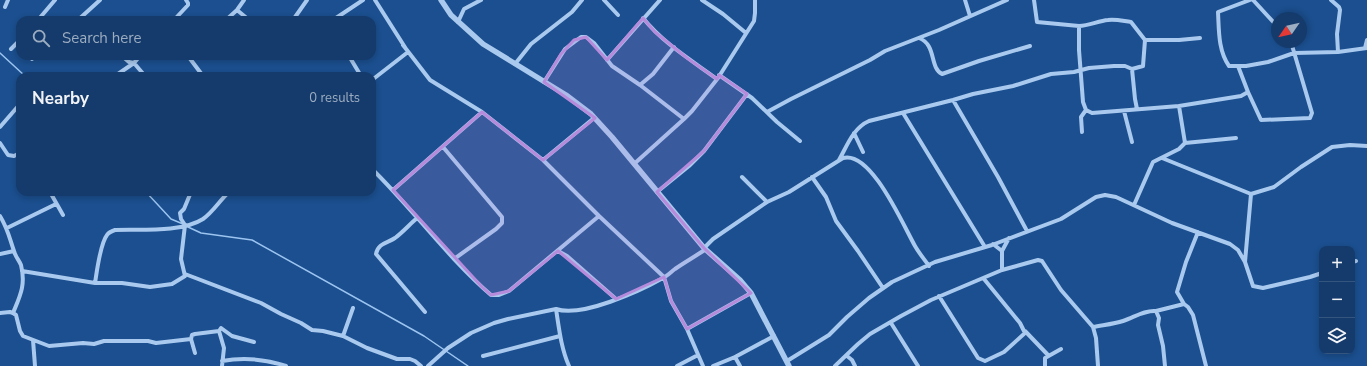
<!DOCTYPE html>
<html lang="en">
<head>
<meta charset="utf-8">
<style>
  :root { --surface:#143b6b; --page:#1d4271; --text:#f1f3f6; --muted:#9dadc1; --line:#33557e }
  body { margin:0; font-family:"Nunito Sans",sans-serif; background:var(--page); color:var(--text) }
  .controls { position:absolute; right:12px; bottom:12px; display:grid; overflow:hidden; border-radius:8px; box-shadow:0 2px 6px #0003 }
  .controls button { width:36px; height:36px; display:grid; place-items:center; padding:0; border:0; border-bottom:1px solid var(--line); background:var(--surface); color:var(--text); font:20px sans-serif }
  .compass { position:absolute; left:1271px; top:12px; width:36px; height:36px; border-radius:50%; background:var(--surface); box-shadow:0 2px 6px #0003; rotate:236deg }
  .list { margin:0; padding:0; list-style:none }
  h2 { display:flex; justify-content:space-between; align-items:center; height:52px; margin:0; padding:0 16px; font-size:17px }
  h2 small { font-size:13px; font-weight:400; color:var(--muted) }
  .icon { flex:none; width:22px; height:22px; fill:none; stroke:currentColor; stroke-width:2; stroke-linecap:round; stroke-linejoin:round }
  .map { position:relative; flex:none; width:1367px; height:366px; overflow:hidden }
  .search { position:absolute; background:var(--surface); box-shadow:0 2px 6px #0003; left:16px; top:16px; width:360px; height:44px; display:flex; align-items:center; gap:10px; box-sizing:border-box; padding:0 14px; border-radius:12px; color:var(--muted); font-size:15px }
  .panel { position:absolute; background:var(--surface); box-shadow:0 2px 6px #0003; left:16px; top:72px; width:360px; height:124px; border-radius:12px }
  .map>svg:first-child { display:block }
</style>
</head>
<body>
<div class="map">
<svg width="1367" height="366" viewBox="0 0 1367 366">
  <rect width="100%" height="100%" fill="#1b4f8f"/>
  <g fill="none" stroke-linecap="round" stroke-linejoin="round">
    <!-- stream -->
    <path stroke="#9cc4f0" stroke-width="1.5" d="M0,53L25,76
      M146,192L171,219L183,224
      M188,227L201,233L252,240L424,336L468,366"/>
    <!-- minor -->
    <path stroke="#a9c9ee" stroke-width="4" d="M604,0L618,15
      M702,0L723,14L746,33
      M965,0L970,16
      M1034,0L1037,22L1079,26V50L1083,102L1086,110L1092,113L1179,106L1241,96L1248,92L1238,66
      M1250,0L1218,12C1219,30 1218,50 1229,66H1246L1268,62L1294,53L1338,52L1367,48
      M1253,0L1277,26
      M1331,0L1339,7L1340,10L1337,34L1338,52
      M5,7L8,0
      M237,10L249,20
      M643,18C663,43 691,60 717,79
      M38,20L55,0
      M78,20L100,0
      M174,20L188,5V3L186,0
      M226,20L237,10L244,0
      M293,20L307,0
      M333,20L363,0
      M458,22L464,9L481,0
      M1079,26C1089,26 1098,21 1108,20C1116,19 1123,21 1131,22L1145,40L1143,66L1132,69
      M919,38C937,45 929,67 942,74L979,61L1030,46
      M1145,40H1179L1200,38
      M403,45L430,80L482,112L543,160L599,216L664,277L671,301L687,329L703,366
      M1365,48L1367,40
      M11,49L20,40
      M122,56L129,62L134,63L145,76
      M188,56L203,76
      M349,56L361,76
      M32,59L36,56
      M607,60L660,0
      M515,64L531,44L572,12L582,0
      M719,75L752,98L777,122L800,141
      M115,76L134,63L140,56
      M372,80L408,52L375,0
      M544,82L565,49L581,37H586L594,43L612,66L640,85L684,119
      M640,85L653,74L674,47
      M1248,92L1261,120L1310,118L1312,113L1291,42
      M953,100L998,177L1027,231
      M1124,111L1132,142
      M767,112L791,99L870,60L885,51L939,30L1007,0
      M903,113L985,247
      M0,127L20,104
      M1082,132L1081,117L1086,110
      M854,133L863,152
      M0,143L8,155L14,156L20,153
      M1185,143L1236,138
      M443,147L502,217V223L496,229L454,259
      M1162,158L1251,194L1274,187L1301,167L1332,147L1350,145L1367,146
      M543,160L594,118
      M839,160C847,146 853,128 869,121L953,100L973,94L1013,86L1051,74L1074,72L1089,68L1114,66H1125L1132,69L1135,99L1137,109
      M634,164L684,119L692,111L718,78L754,21L755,13V0
      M372,169C413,209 447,257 491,295H499L509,291L599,216
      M742,177L767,202
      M812,177L826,197L836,221L858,251L883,288
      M393,190L482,112
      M50,192L63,215
      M657,192L689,166L704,151L747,94
      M1134,205L1153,162L1179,149L1185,143L1179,106
      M0,216C8,229 9,237 14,251C15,256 19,260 21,265C26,285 20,296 13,313
      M417,218C410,224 403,232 395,238C388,243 378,243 376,254L425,312
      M7,228L56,204
      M1198,232L1186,262L1177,292L1184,304L1188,307L1193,315L1206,366
      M993,244L1002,251
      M704,248L713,239L767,202L789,192L843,158C871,150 903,225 915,246C919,253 924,259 929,266
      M558,251L567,256L616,299
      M0,254L14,251
      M1245,262L1253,286L1263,288L1310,277L1322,273
      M1352,262L1356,261
      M1002,270V251L1009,238
      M22,271L95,283H122L150,287L172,284L185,276L181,259L185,225L181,219L180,213L184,209L191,192
      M185,274L261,303L281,314L301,323L312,330L323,331L343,336L367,348L397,359H410L415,361L421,366
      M95,283C97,271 100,244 107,235C109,232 112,231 115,230C140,229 181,233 203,219C213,212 220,200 229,192
      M939,296L978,358L985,361L1004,352L1025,333L1020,323L984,279
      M556,309C559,328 561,348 569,366
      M1156,311L1184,304
      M0,313L10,312L13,313L16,315L20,331L23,336L49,346L83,343L94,344L104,341H148L156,343L191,339L192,335L195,334L219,331L221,328L232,336L254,342
      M891,323L918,366
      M1093,327C1103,325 1114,324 1123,321C1135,317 1144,310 1156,311L1159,318L1158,325L1163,346L1165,366
      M687,329L751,293
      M219,331L224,348L222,366
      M1025,331L1048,355
      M343,336L353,308
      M191,339L195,353
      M33,340L35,366
      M483,356L560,336
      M847,356L852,360L855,366
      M735,357L740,366
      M222,361C245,357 265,359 286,366
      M787,361L829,335L847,317L869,298L892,282L935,262L992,245L1061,219L1096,197L1105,195L1116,197L1172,223L1230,244L1238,250L1245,262L1251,194
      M428,366L448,348L471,333L494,323L508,319L556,309C581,318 640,291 663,278C667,276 671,272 675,269C685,262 696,256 706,249
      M677,366L698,355
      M713,366L735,357L774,336
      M835,366L858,344L870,334L901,316L931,300L1002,270L1038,260L1042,261L1061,290L1093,327L1096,338L1098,366
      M1045,366V358L1061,349"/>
    <!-- tertiary -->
    <path stroke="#a9c9ee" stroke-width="5.5" d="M441,0L451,15L483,44L566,95L591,114L612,137L704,248L740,280L751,293L789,366"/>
  </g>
  <!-- marked area -->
  <path fill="#b68bdc" fill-opacity="0.2" stroke="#b68bdc" stroke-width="3" stroke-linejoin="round" d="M643,18L655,32L687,58L717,79L719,75L747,94L704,151L657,192L704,248L751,293L687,329L671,301L664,277L616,299L558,251L509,291L491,295L482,287L393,190L482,112L543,160L595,118L544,82L561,54L574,40L586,37L607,60Z"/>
</svg>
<div class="controls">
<button>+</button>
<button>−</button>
<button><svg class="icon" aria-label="layers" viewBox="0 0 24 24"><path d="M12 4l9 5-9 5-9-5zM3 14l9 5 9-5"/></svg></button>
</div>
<svg class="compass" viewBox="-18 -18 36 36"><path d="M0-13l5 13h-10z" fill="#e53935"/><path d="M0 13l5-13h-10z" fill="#9dadc1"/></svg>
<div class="search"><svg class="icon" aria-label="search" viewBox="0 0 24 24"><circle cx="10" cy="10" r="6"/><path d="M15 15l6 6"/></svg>Search here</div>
<section class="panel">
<h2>Nearby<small>0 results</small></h2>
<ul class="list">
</ul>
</section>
</div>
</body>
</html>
